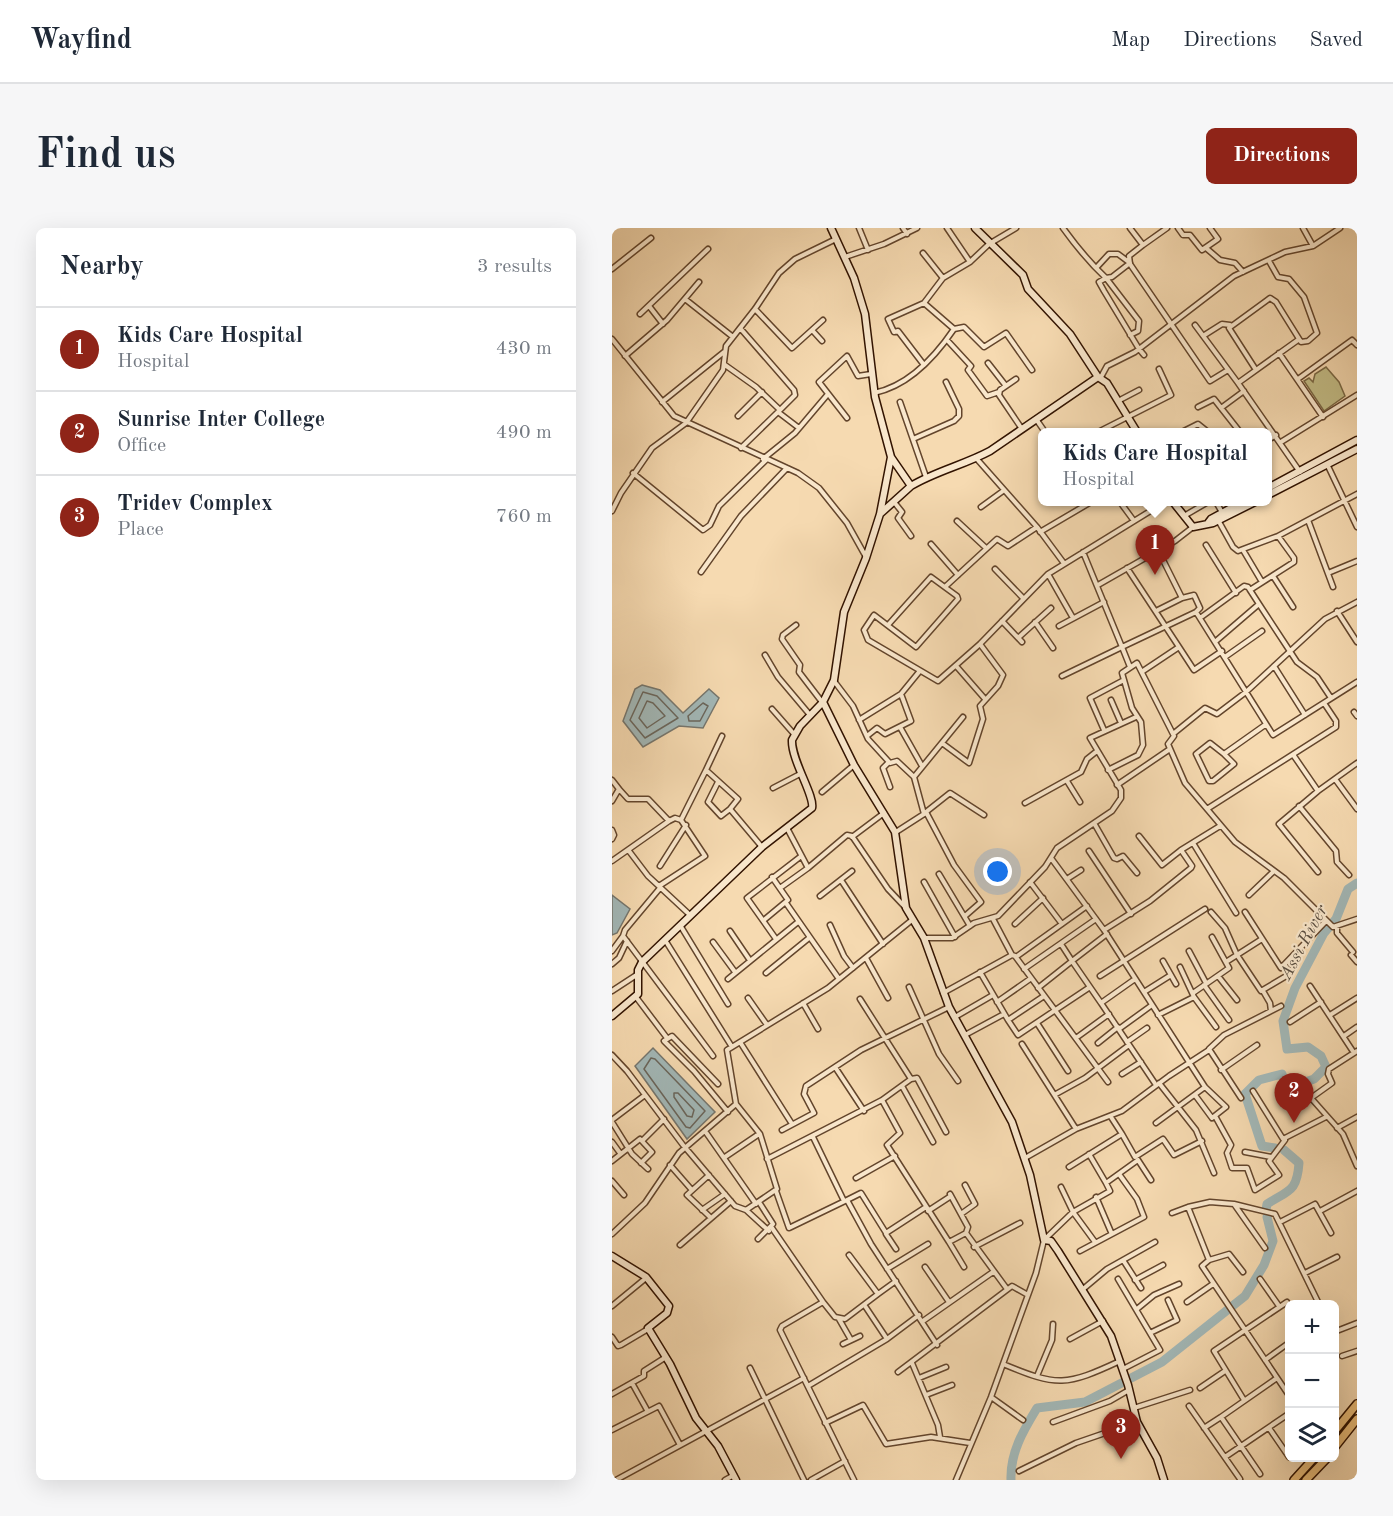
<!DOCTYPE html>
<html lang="en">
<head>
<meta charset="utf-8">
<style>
  :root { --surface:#fff; --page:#f6f6f7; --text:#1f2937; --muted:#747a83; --line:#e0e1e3; --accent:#8f2418 }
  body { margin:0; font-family:"Old Standard TT",serif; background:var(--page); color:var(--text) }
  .controls { position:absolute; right:18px; bottom:18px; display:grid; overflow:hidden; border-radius:9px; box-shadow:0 6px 24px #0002 }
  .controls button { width:54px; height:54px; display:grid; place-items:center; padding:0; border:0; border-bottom:2px solid var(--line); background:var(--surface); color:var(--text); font:30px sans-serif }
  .you { position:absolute; left:386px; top:644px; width:21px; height:21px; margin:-15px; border:4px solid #fff; border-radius:50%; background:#1a73e8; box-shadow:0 0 0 9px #1a73e833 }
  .badge { display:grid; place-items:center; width:39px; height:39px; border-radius:50%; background:var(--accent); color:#fff; font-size:20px; font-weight:700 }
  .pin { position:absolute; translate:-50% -50px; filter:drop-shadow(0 2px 3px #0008) }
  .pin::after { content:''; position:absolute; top:32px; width:21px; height:18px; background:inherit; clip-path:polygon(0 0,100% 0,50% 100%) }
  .popup { position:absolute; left:426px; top:200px; width:234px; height:78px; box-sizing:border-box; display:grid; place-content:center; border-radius:9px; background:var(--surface); filter:drop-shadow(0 2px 4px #0005); font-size:20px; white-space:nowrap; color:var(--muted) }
  .popup b { font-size:22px; color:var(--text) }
  .popup::after { content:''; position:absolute; left:50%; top:100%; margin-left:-12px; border:12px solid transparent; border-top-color:var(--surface) }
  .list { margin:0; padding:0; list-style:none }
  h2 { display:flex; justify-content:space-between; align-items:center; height:78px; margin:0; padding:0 24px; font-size:26px }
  h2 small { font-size:20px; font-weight:400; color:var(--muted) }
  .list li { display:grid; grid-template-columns:39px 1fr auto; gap:18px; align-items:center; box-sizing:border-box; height:84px; padding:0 24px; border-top:2px solid var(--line) }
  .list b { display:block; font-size:22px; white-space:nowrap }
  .list p { margin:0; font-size:20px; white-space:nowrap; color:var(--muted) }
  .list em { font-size:20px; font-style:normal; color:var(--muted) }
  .icon { flex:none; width:33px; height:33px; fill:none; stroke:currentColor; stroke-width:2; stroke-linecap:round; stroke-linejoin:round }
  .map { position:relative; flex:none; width:745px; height:1252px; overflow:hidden; border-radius:9px }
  header { display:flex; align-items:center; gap:36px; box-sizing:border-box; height:84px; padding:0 30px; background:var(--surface); border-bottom:2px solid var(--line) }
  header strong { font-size:28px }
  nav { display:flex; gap:33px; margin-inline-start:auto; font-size:21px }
  .intro { display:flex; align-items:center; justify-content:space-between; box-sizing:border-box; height:144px; padding:0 36px }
  h1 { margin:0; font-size:42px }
  .button { padding:15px 27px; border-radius:9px; background:var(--accent); color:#fff; font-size:21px; font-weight:700 }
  main { display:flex; gap:36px; padding:0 36px }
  aside { flex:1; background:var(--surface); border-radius:9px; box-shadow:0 6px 24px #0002 }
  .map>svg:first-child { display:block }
</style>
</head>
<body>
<header>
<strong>Wayfind</strong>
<nav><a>Map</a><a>Directions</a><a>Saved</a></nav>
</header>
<div class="intro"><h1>Find us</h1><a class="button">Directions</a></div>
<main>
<aside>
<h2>Nearby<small>3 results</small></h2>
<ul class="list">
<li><span class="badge">1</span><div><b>Kids Care Hospital</b><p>Hospital</p></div><em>430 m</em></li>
<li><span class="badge">2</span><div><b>Sunrise Inter College</b><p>Office</p></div><em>490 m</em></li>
<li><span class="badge">3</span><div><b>Tridev Complex</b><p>Place</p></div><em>760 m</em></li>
</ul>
</aside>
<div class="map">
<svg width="745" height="1252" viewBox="0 0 745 1252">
  <rect width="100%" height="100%" fill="#f6dab1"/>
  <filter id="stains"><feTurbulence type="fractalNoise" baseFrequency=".00333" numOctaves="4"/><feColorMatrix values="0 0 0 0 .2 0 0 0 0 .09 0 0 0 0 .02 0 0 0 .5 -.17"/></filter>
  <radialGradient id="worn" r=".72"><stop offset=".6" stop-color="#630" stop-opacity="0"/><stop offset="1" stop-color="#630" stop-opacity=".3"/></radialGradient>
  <!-- green -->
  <path fill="#c3bd87" stroke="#7a6844" stroke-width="1.5" d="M714,139L727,154L733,168L712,183L692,153L697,150L701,154L703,146Z"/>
  <!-- water -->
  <path fill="#a2b8b8" stroke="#75766e" stroke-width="1.5" d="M30,457L48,462L71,485L97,461L107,470L91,500L67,498L31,519L11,493L23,461Z
    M0,667L18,681L5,705L0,707Z
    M41,820L103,884L75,911L23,838Z"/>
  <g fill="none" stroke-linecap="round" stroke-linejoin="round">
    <!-- shore -->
    <path stroke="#6a665c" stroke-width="1.5" d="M31,464L45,468L66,490L33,510L18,492Z
      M35,473L41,475L53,488L35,500L27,490Z
      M91,475L96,478L88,493H77L76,488Z
      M39,830L43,831L93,883L78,900L74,899L32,841Z
      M62,865H66L82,882L80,889L75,888L62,869Z"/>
    <!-- river -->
    <path stroke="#a2b8b8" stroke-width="9" d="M663,920L650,918L633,866L647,852L670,846L674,861L702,851L714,839L709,828L696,819L675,821L671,793L683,760L712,705L724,691L736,661L745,655
      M654,982L655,976C677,962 685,964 687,935L672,922
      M399,1252C398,1225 411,1203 425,1180L473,1174L550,1134L633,1068L652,1037L661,1013L655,989"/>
    <!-- street casing -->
    <g stroke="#63452c" stroke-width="7">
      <path id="street" d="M247,0L256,22
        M291,0L295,6
        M335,0L358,34L377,16L404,0
        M451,0C464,18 478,35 494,50L500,49L518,35L506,26H497L484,40
        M518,0L531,17L517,28L518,36L598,153L616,142
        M566,0L571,7H578L590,22L606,11L598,0
        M691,0L701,18
        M531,17L555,0
        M594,20L608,32L623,35L631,44
        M311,25L331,50L358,34
        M233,29L272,16L305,0
        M0,41L39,10
        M73,71L121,109
        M312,75L276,91L282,104L286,103L312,137
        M37,78L51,96
        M143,81L180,120L211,92
        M28,86L96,21
        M583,97L626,155
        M128,100L182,162L183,167L168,182
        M342,101L352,99L372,119L394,105L420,142
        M200,102L210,113
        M518,107L526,103L527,93L494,50L487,54L492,63L527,121L532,127
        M591,108L610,96L618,97
        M0,111L62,188L186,245L207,260L235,295L254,329
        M335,112L359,138L356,142L375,168L387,164
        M686,112L626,155L688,244
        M667,125L711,189
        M13,128L55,92L87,54
        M376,135L394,158
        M113,137L144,159L168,182L129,220
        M644,142L617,100L654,73L658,70L664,74L689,114L696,113L705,105L692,69L677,51L666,49L657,33
        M489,149L495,138L523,124L622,48L673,24L701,18L728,0
        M404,151L388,162L387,167L410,201
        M686,151L740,112L745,117
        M262,165C296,158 323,129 342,101L312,75L331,50
        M506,173L527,162
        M50,174L112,124
        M288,174L314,249
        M586,179L602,171L628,204
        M609,180L632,163
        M166,184L187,200
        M126,188L150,164
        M235,190L207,154L235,128L246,148L259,146
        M424,191L433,204
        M486,204L559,167L547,141
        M570,204L586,196L596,204
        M301,211L342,193L347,188V181L334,154
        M656,212L664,207
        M669,214L745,167
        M364,230L425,299L451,334
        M151,231L183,205L216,166
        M715,236L745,299
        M21,245L91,302L98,297L107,278L154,232
        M282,274L290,284L286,290L299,308
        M508,274L522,293
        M604,274L611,286
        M369,279L391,263
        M0,283L9,265L40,220L74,195L111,142L114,118L143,81L167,45L183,31L224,11
        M572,288L596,274
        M606,292L621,319L626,323L666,308L745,266
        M696,292L721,359
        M345,293L374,320
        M428,304L479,274
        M319,316L346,347
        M594,317L624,365
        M631,322L650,354
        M515,340L567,419L531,443
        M383,341L411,370
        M89,344L129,288L175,240
        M716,345L745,333
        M436,346L461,390
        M661,348L681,379
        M486,357L563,313L581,299
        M334,358L385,311L396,318L425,299
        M638,362L682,334V330L666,308
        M570,370L582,367L588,380L584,384
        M647,376L685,434L705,449L719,470
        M544,383L570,370L546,322
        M725,383L745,414
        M588,390L632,358L636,359L647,376L604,413
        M390,393L410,414
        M423,394L441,420
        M184,397L171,407L170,411L188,437L187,444L210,474
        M276,397L319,349L345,368L346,371L304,419L262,387L252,402L256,412L326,453L368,416L436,346L553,274
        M447,398L492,374
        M406,410L439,380
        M567,419L582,442L610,423
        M153,427L166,449L198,487
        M613,429L650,403
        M662,438L693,487
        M345,439L373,471
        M518,439L510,419L584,384L661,507L745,454
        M450,448L510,419L471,324
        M222,453L241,478L256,511L278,535L285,533L302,549
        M499,472L509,495
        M160,481L182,506
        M742,484L745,488
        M247,492L289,466L307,444
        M288,499L310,538
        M492,502L478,470L512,452
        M561,506L593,480L605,486L634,464L713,391L745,374
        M110,508L94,542L126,571L118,581L150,619
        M255,508L265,500L273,506L299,493L289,466
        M330,515L357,535L371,491L368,478L386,458L391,447L368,416
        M612,526L622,536L601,553H597L584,526L598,515L612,526L653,497
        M682,528L706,563L745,535
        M277,534L271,540L278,559
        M496,542L526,527L531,517L529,494L520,480L510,445L525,435L562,508L556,516L573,555L623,614L672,650L721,699L745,691
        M723,551L745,581
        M0,552L7,561
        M455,553L468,574
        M106,554L96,574L109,588L118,581
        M505,557L558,521
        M161,560L188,546
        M210,564L242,537
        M0,573L7,561L16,571H36L57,593
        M413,575L469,544L475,531L485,523
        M687,578L724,623L725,634L737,647
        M595,581L724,499V493L712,475
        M314,584L342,637L369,674L353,688
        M314,584L338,565L372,587
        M69,592L94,542
        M482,595L502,630L505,631L511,628L525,645
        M175,600L196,640L235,607L240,608L276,661L293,679
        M0,602L2,607L0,611
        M284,604L312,586L302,549L351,489
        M527,608L550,637L569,622
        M240,609L272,585
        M581,615L624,685
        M17,623L36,648L78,687
        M477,623L519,686
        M439,630L492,702L593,859L614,879L600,890L583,867
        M0,633L57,593L63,590L69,592L93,628L47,658
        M48,638L74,597
        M706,644L667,596L706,563
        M327,646L358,698
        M455,651L469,642
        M229,652L271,716
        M312,654L343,709
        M418,654L450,696
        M48,660L13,702L11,708L101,828
        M168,660L196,640
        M637,667L662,643
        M208,668L240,643
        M174,675L227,751
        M599,684L613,700L625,727L649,763L676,747L677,743L673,737
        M633,684L669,740L714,693
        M381,691L400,727L403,728L496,854
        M152,692L176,672L160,649
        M403,696L431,670
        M68,697L116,776
        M218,697L232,728L241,740
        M725,698V705L741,724
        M492,702L538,673L579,640L580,638L569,622L608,598
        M118,703L137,731
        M313,710H340L362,695L386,688L433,639L445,620L500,583L509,570V562L478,510L524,489
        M164,711L135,670L188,629
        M53,712L120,819
        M101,714L123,744
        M449,716L460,733L495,706
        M0,723L11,708
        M577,723L594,755
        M739,727L745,734
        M404,729L475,678
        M254,730L276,770
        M551,733L564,756
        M614,734L650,711
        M0,736L7,730L15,713
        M412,741L484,691
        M368,744L396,792L432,768
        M154,745L197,710
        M488,748L593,681
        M606,748L625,772
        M116,751L186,694
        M592,757L617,792
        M698,758L742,825
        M297,759L327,826L346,853
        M426,760L460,733L489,775L523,751
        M0,763L26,746
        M651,763L658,775L659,783
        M532,764L559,747
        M331,765L400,727
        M581,765L617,740L600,709
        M24,769L55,810
        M582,769L604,799
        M136,770L155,797
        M248,771L299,851L270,872
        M385,774L418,751
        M191,775L206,801
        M489,775L544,857
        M546,787L582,769L568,739
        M718,787L745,770
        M343,789L381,767
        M396,792L406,807L478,759
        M678,794L709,774
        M425,795L456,843
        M507,801L540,777
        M353,807L392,786
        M732,808L745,799
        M464,810L497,786
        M128,814L180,896
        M515,814L535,800
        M486,815L506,799
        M410,816L464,901
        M745,823L717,841L716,846L720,855L699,870L731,906L745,938
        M0,827L15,843L71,917L123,978L134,982L165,961L148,906L124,876
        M223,839L252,883
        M609,842L645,817
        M510,846L529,834
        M299,851L305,850L334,904
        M547,855L584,902L602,945
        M106,856L60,808L52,813L82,843L116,884
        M290,858L321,914
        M641,863L671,911L714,889
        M671,863L682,880L699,870
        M444,866L473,850L517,817
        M629,870L597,821L612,807L669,778
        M603,888L619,917L615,925L620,940H635L643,962L667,947L657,933L673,912
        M0,892L33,867
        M0,894L20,926L36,941
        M544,895L593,859
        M725,900L745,889
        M170,902L202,885L192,866L194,858L249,822L337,779
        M93,903L144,976
        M510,906L523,929L551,911L562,927L590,913
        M201,909L232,973
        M30,913L52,891
        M0,914L8,925
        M633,924L659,929
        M477,926L494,955
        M113,929L147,906
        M413,930L464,901L510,883L557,848L597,822
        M155,931L270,872L288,905L275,917L337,1014L354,1005L395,1061
        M526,932L539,952
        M0,933L28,911L40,924L29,935
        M58,937L79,961
        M457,939L510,906L499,889
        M97,947L75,967L98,989
        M244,950L283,928
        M0,953L12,967
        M449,959L461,984L483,1014
        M164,963L177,1000L235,972
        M338,966L356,999L354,1005
        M484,969L499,1004
        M314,979L274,1005L249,965L235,972L259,1016L325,1117
        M90,982L113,966
        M134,982L157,1003
        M316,983L339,968
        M708,983L745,963
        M560,985L576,979
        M349,986L363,976L353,957
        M668,994L703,976L719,1005
        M160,1000L211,1074
        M0,1006L33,975L67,925L124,876L115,822L216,760L300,692
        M274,1006L284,1021
        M146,1011L161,996L147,974
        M337,1014L352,1039
        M68,1017L119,973
        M362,1019L408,995
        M653,1020L622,976L663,986L707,1076
        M468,1023L532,989L525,971L507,946
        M237,1027L266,1066L284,1053
        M511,1032L529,1060
        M597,1032L576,979L598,974L622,976
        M313,1039L337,1074
        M275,1041L316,1016
        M631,1044L617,1026L597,1032L590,1038L678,1169
        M693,1045L725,1029
        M506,1051L548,1122L511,1141
        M648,1051L667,1078
        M523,1052L551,1037
        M470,1062L495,1041L543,1014
        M575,1074L601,1056
        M0,1078L34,1050
        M253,1078L275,1111L307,1087
        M525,1081L542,1067L567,1056
        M227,1091L239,1112
        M311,1093L381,1044
        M722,1104L745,1095
        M538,1105L565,1092L556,1072
        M0,1109L6,1118L9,1117L36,1101
        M458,1111L491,1093
        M231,1116L248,1108
        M730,1128L745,1123
        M653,1132L678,1114
        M300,1135L326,1197L328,1209
        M391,1136C446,1159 454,1158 508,1133
        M138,1140L192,1252
        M286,1144L400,1058L416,1067
        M425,1148L440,1112L441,1096
        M307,1150L334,1139
        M20,1155L35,1182
        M196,1158L275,1111
        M588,1160L613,1143
        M0,1166L32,1148V1143L54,1129
        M314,1167L340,1157
        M379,1169L411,1192
        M632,1172L602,1123L675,1074
        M577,1178L628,1251
        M522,1180L578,1162
        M441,1194L498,1173L517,1162
        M213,1195L251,1177L274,1216L319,1209L358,1215
        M592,1200L609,1189
        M657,1200L677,1229
        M0,1202L47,1178L68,1217
        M613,1229L678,1185
        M407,1243L464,1215L525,1194
        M648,1246L609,1189L665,1150
        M4,1252L192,1150
        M113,1252L122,1247
        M199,1252L233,1233
        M242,1252L168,1102L170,1098L211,1074L223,1089L233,1091L266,1066
        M344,1252L379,1169L424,1045L432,1012L461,984L498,963L494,955L526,932"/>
    </g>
    <!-- secondary casing -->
    <g stroke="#321300" stroke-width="9">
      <path id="secondary" d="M219,0L242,50L253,86L263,169L279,229L299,258L268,286L254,330L232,384L222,452L211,474L242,537L283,604L294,680L312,710L337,779L400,894L418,947L432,1012L439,1013L446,1023L499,1108L516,1157L525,1194L545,1230L552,1252
        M363,0L411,47L416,61L458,106L486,149
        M299,258C324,243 352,237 378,223L486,149L495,155L525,204
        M656,260L745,212
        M656,267L745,221
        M561,274L581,299L601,295L643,274
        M268,286L279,229
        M596,295L599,291L630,274
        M0,788L26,766V742L30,734L150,619L200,580C203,568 179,532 180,512L188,498L211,474
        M0,1028L34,1049L57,1078L55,1085L36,1100L58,1136L84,1190L106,1218L124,1252"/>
    </g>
    <!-- primary casing -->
    <g stroke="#321300" stroke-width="10">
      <path id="primary" d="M722,1204L745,1176
        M722,1220L745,1191
        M682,1252L702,1230
        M694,1252L715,1230"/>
    </g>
    <!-- street -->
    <use href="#street" stroke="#f9e7cc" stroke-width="4"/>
    <!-- secondary -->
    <use href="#secondary" stroke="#f9e7cc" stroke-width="6"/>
    <!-- primary -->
    <use href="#primary" stroke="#ebbd78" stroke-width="7"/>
  </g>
  <g text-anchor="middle" stroke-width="4.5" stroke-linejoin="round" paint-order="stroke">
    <!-- water labels -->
    <g font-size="18" font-style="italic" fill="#594d40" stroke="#f9e7cc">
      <text transform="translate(691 714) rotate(-62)" y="6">Assi River</text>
    </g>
  </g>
  <rect width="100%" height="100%" filter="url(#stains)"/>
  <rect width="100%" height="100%" fill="url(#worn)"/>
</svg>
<div class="controls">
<button>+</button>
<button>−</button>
<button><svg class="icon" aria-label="layers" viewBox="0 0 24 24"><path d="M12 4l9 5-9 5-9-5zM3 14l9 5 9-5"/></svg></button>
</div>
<div class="you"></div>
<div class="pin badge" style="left:543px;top:347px">1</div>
<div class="popup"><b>Kids Care Hospital</b>Hospital</div>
<div class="pin badge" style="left:682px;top:895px">2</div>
<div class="pin badge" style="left:509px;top:1231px">3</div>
</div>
</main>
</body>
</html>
